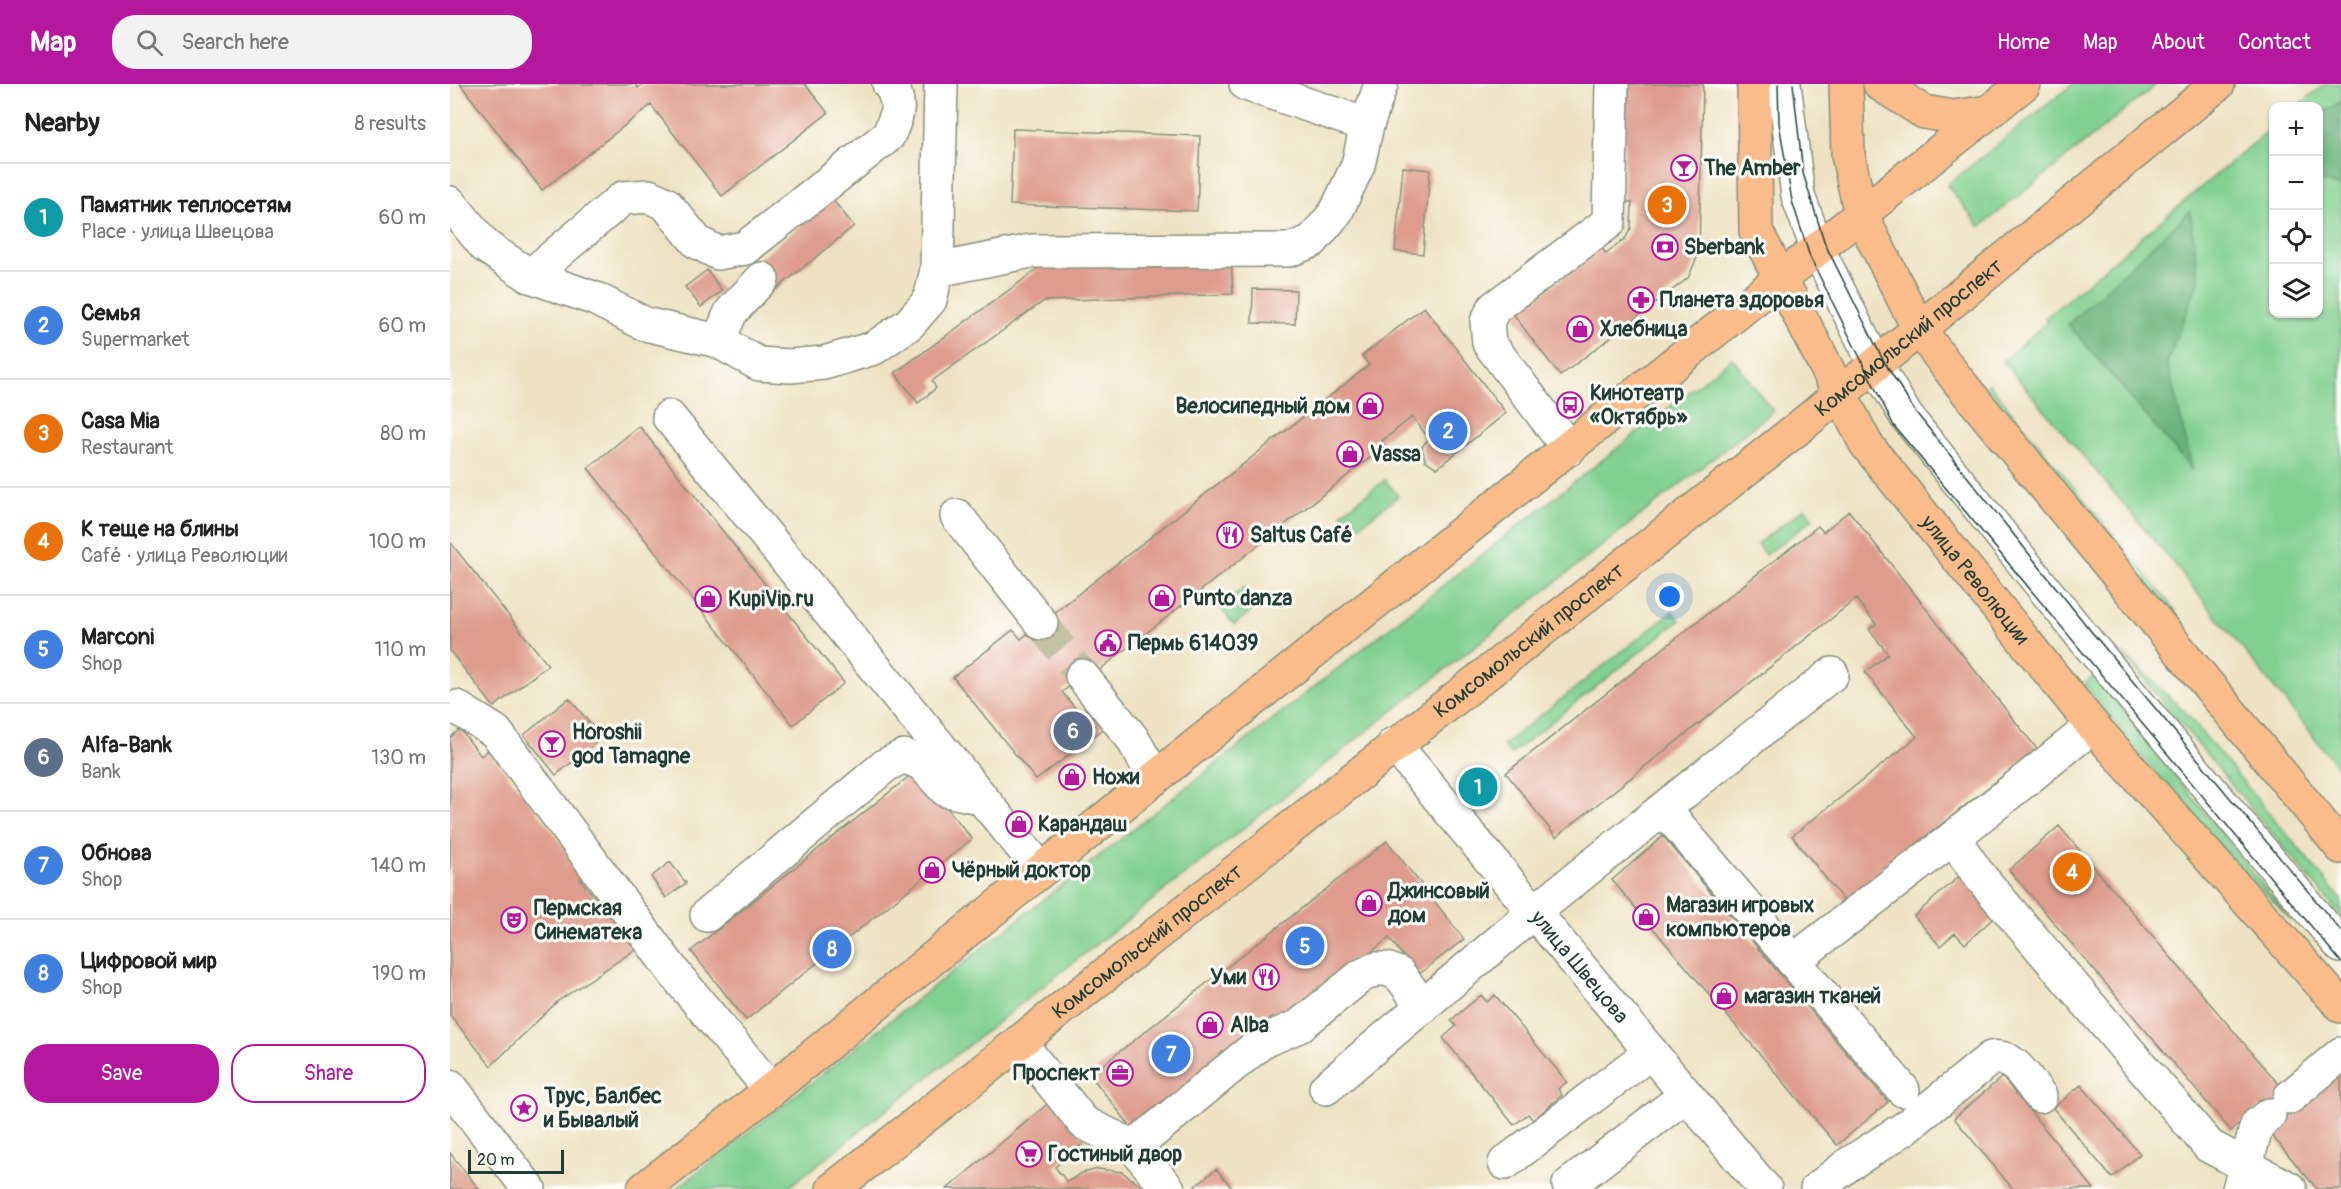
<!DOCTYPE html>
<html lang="en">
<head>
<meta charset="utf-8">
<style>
  :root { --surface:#fff; --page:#f2f2f2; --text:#222; --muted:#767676; --line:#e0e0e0; --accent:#b5179e }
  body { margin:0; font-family:Pangolin,sans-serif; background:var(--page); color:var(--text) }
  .controls { position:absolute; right:18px; top:18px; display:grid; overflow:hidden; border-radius:12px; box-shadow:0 2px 4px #0004 }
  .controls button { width:54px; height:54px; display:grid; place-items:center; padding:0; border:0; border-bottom:2px solid var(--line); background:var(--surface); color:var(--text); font:30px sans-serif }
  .scale { position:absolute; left:18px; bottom:15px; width:96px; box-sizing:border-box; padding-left:6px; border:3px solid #1f3d34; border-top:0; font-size:16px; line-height:21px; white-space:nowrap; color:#1f3d34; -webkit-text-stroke:4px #fdfcf7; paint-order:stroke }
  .you { position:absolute; left:1220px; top:513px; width:21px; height:21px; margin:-15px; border:4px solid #fff; border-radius:50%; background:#1a73e8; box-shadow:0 0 0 9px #1a73e833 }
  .badge { display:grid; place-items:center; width:39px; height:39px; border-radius:50%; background:var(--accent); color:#fff; font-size:20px; font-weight:700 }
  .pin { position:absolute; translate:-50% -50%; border:3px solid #fff; box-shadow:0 2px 6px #0006 }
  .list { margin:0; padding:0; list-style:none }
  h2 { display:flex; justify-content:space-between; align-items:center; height:78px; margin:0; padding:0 24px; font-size:26px }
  h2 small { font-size:20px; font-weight:400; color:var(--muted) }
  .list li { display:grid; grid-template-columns:39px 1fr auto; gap:18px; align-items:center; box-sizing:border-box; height:108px; padding:0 24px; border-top:2px solid var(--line) }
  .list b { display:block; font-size:22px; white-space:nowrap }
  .list p { margin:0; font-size:20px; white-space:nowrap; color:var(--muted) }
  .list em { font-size:20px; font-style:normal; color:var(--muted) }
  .actions { display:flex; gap:12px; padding:18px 24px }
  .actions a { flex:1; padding:14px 0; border:2px solid var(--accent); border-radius:24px; text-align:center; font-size:21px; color:var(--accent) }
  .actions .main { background:var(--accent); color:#fff }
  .icon { flex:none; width:33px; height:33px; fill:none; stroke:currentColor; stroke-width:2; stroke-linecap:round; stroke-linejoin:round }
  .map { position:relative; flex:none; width:1891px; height:1105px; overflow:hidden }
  header { display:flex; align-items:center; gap:36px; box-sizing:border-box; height:84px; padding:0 30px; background:var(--accent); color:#fff }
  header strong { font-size:28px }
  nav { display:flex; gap:33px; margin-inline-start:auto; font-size:21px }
  .search { width:420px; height:54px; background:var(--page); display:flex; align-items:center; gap:15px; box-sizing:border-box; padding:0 21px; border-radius:24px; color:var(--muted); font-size:22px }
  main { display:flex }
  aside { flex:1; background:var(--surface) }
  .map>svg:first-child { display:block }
</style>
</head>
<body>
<header>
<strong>Map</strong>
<div class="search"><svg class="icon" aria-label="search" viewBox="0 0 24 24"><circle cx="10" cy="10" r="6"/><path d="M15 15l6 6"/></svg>Search here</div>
<nav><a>Home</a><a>Map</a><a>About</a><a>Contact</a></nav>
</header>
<main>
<aside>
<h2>Nearby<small>8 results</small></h2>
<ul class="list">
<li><span class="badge" style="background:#0f9aa8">1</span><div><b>Памятник теплосетям</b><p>Place · улица Швецова</p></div><em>60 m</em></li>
<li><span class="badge" style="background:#3f7fe0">2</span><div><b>Семья</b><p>Supermarket</p></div><em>60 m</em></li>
<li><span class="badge" style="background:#e8710a">3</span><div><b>Casa Mia</b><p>Restaurant</p></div><em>80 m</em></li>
<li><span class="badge" style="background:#e8710a">4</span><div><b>К теще на блины</b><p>Café · улица Революции</p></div><em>100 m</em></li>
<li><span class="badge" style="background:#3f7fe0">5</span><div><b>Marconi</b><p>Shop</p></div><em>110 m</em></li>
<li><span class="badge" style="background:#5c6f8a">6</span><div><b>Alfa-Bank</b><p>Bank</p></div><em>130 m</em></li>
<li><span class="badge" style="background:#3f7fe0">7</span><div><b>Обнова</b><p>Shop</p></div><em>140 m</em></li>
<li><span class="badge" style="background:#3f7fe0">8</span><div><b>Цифровой мир</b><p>Shop</p></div><em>190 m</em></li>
</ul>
<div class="actions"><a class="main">Save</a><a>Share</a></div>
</aside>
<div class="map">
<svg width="1891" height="1105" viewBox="0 0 1891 1105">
  <rect width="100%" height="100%" fill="#fdfcf7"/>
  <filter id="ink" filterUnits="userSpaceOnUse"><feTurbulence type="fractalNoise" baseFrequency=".0167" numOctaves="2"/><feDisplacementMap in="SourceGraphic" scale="12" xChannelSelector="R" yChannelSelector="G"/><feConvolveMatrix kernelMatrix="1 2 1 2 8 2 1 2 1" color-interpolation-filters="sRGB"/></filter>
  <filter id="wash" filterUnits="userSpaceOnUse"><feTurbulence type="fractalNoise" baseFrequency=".008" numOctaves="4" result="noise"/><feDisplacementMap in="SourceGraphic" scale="24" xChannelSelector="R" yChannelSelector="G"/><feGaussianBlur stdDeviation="1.35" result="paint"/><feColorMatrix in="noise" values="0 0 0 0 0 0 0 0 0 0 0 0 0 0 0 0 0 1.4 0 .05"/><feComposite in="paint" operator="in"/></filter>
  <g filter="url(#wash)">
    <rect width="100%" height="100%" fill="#eee2c3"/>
    <!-- green -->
    <path fill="#81d090" stroke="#508662" stroke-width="1.5" d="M1623,0H1707L1530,143L1497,101Z
      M1875,0H1891V687L1720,475L1553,277L1598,237L1595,234L1823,43L1824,230H1868V22H1848Z
      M1282,274L1323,327L336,1105H226Z
      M1539,300L1726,527L1714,537L1527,310Z
      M935,396L948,412L905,445L892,429Z
      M1355,424L1363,435L1315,471L1307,460Z
      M794,503L809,521L784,541L770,523Z
      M1223,527L1230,536L1061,670L1053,661Z
      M1672,569L1734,627L1891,815V832Z
      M1645,591L1842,837L1740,732L1634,600Z"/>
    <!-- forest -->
    <path fill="#68b27a" stroke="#447857" stroke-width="1.5" d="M1891,17V103L1869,97L1868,33Z
      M1740,127L1749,197L1717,278L1743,387L1618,240Z"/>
    <g id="blocks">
      <!-- building -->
      <path fill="#de9c8c" d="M10,0H185L188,4L193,0H355L378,29L272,112L201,21L92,106Z
        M1176,0H1253L1249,169L1238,194L1110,292L1064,231L1152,164L1156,170L1175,155L1181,144L1182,118H1173Z
        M563,45L750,52L747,127L560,121Z
        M953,83L980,86L973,170L945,167Z
        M382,115L404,142L323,208L301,182Z
        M781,172L783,210L594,217L482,297L486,304L468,319L445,289L592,182Z
        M257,186L272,207L251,223L235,203Z
        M803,205L846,206L845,240L802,239Z
        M974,223L1056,329L987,384L975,376L972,363L979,354L962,333L932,357L935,362L648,587L644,583L612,608L629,629L640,624L652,630V646L586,696L503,593L563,546L571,555L919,281L912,272Z
        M189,342L394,599L343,641L138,384Z
        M1399,427L1587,665L1394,817L1342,752L1467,653L1415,588L1438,570L1419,545L1426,540L1406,515L1106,753L1056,689L1368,442L1373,448Z
        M0,458L98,581L44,623L0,567Z
        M119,614L152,654L106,691L74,651Z
        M10,645L31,672L38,666L137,790L130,795L186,865L108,917L41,982L0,931V654Z
        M467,686L522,755L296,936L241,867Z
        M1609,742L1832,1004L1891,985V1105H1867L1818,1047L1811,1022L1781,1047L1559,786Z
        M1213,752L1438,1018L1387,1061L1162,796Z
        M937,757L1014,855L968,891L939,854L827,943L820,935L682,1044L640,991Z
        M220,778L236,799L216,814L201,793Z
        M1513,789L1549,829L1515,860L1505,849L1490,862L1464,832Z
        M1031,911L1037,918L1045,911L1117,998L1108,1005L1112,1011L1083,1036L1078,1030L1064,1041L993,954L1006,942L1001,936Z
        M1552,993L1644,1105H1563L1504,1034Z
        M1631,1001L1690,1070L1662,1094L1603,1024Z
        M602,1016L636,1057L605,1083L617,1098L632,1089L648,1085L672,1088L695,1105H497Z
        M0,1069L29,1105H0Z
        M766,1085L783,1105H748L745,1102Z"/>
    </g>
  </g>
  <g filter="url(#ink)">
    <use href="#blocks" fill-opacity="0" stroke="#86907c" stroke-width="1.5"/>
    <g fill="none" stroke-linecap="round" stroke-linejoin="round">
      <!-- minor-tunnel -->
      <path stroke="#c5c1a6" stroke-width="33" stroke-dasharray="33 16" stroke-linecap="butt" d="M591,539L632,592"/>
      <!-- minor casing -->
      <g stroke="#86907c" stroke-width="36">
        <g id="minor">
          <path d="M796,0L917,41"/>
          <path d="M1334,0L1348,112L1368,166L1425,280L1456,332L1632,552L1891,862"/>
          <path d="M0,119L35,162L80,192L146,215L195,240L268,257L309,280L340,282L374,279L424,264L459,240L480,216L487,186L581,167L839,166L862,157L886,128L908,81L917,41L931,0"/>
          <path d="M487,186L491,0"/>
          <path d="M80,192L173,114L199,112L216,120L247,158L268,169L295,164L438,52C447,33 453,19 439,0"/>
          <path d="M268,257L281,228L312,195"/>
          <path d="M219,333L591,786"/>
          <path d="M1119,365L1039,259L1037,238L1044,224L1159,138L1162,0"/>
          <path d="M507,432L591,539"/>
          <path d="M632,592L682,654L705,694"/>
          <path d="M6,623L46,648L225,890L321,1006"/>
          <path d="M1643,642L1503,754L1528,790L1759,1062L1840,1105"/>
          <path id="s1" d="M944,660L1315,1105"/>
          <path d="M1214,725L1453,1006"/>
          <path d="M257,831L436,681L454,672L472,680L496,706L530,713"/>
          <path d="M1343,877L1503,754"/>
          <path d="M569,958L634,1039L684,1063L718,1105"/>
          <path d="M0,1002L79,1105"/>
          <path d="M876,1004L1084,828L1382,590"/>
          <path d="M1840,1013L1891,970"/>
          <path d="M684,1063L813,957L849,942L911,892L926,885H936L949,890L973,923"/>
          <path d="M1055,1079L1201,968"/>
          <path d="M1123,1105L1119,1101L1236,1011"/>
          <path d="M1367,1105L1399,1080L1455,1044L1541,974C1564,970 1576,995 1590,1012"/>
          <path d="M1789,1105L1807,1041L1819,1031"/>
        </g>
      </g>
      <!-- major casing -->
      <g stroke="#86907c" stroke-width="36">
        <g id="major">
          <path id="s2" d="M1304,0L1306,147L1416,360L1643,642L1891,922"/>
          <path d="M1396,0L1398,71L1411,131L1469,245L1506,294L1891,763"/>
          <path d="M1430,0L1474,28L1503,33L1539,28"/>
          <path d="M194,1105L321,1006L705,694L1574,0"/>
          <path id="s3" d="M383,1105L1347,345L1768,0"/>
        </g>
      </g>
      <!-- minor -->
      <use href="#minor" stroke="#fff" stroke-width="33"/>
      <!-- major -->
      <use href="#major" stroke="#f9bc8a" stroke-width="33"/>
      <!-- tram -->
      <path stroke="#1f3d34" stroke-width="1.5" d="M1328,0L1329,39L1342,117L1360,173L1444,342L1891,878
        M1343,0L1353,89L1375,160L1432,274L1464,326L1640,546L1891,847"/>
    </g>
  </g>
  <!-- icons -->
  <defs>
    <g id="bar-ring" transform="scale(1.35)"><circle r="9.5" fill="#fdfcf7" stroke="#b5179e" stroke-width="1.5"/><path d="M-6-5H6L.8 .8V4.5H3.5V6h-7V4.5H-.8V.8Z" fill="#b5179e"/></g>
    <g id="bank-ring" transform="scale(1.35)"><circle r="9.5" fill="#fdfcf7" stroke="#b5179e" stroke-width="1.5"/><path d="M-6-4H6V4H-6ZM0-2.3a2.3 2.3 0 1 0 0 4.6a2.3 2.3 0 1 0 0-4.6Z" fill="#b5179e"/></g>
    <g id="pharmacy-ring" transform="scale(1.35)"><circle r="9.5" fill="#fdfcf7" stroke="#b5179e" stroke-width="1.5"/><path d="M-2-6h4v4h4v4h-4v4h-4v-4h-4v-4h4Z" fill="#b5179e"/></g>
    <g id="shop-ring" transform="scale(1.35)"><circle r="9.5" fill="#fdfcf7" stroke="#b5179e" stroke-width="1.5"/><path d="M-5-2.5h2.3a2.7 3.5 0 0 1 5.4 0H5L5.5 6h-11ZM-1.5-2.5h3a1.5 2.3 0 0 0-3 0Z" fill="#b5179e"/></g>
    <g id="bus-ring" transform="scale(1.35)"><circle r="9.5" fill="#fdfcf7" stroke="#b5179e" stroke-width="1.5"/><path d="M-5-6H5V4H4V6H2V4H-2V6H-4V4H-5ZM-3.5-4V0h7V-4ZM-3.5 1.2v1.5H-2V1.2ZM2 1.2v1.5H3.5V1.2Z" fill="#b5179e"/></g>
    <g id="restaurant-ring" transform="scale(1.35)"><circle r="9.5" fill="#fdfcf7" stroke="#b5179e" stroke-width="1.5"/><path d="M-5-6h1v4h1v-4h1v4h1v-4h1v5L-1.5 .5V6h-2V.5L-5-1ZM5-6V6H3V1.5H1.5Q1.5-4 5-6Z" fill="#b5179e"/></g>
    <g id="civic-ring" transform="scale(1.35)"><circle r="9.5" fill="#fdfcf7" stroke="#b5179e" stroke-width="1.5"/><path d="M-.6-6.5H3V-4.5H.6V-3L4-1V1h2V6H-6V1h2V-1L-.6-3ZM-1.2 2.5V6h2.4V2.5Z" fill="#b5179e"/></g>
    <g id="theatre-ring" transform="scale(1.35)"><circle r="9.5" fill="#fdfcf7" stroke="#b5179e" stroke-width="1.5"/><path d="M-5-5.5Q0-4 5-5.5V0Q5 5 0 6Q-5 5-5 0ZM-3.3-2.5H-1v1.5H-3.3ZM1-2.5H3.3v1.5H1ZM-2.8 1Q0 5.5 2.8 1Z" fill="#b5179e"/></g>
    <g id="office-ring" transform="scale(1.35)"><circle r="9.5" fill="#fdfcf7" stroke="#b5179e" stroke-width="1.5"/><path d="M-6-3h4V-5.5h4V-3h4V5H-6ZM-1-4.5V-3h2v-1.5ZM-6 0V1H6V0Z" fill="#b5179e"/></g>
    <g id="sight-ring" transform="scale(1.35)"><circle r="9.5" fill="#fdfcf7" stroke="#b5179e" stroke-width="1.5"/><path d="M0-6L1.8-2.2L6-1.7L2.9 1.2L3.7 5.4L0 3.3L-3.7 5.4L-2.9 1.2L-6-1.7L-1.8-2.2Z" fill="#b5179e"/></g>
    <g id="supermarket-ring" transform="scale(1.35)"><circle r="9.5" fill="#fdfcf7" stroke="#b5179e" stroke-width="1.5"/><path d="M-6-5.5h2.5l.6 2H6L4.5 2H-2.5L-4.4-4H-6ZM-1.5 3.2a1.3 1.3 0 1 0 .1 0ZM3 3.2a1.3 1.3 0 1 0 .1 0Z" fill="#b5179e"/></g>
  </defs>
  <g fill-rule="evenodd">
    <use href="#bar-ring" x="1234" y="84"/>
    <use href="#bank-ring" x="1215" y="163"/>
    <use href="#pharmacy-ring" x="1191" y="216"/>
    <use href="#shop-ring" x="1130" y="245"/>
    <use href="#bus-ring" x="1120" y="321"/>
    <use href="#shop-ring" x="920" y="322"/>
    <use href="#shop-ring" x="900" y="370"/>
    <use href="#restaurant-ring" x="780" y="451"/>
    <use href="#shop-ring" x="712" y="514"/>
    <use href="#shop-ring" x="258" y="515"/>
    <use href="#civic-ring" x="658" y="559"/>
    <use href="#bar-ring" x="102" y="660"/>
    <use href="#shop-ring" x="622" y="693"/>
    <use href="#shop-ring" x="569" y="740"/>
    <use href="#shop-ring" x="482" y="786"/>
    <use href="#shop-ring" x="919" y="819"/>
    <use href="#shop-ring" x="1196" y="833"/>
    <use href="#theatre-ring" x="64" y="836"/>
    <use href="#restaurant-ring" x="816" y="893"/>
    <use href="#shop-ring" x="1274" y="912"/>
    <use href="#shop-ring" x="760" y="941"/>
    <use href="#office-ring" x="670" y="989"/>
    <use href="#sight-ring" x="74" y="1024"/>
    <use href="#supermarket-ring" x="579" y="1070"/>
  </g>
  <g text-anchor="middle" stroke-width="6" stroke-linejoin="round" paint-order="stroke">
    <!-- poi labels -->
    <g font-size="21" font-weight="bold" fill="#1f3d34" stroke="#fdfcf7" text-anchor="start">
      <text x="1254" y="91">The Amber</text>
      <text x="1234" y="170">Sberbank</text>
      <text x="1210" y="223">Планета здоровья</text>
      <text x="1150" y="252">Хлебница</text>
      <text x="1140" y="316">Кинотеатр<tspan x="1140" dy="24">«Октябрь»</tspan></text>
      <text x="900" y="329" text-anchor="end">Велосипедный дом</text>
      <text x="920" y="377">Vassa</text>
      <text x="800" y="458">Saltus Café</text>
      <text x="732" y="521">Punto danza</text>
      <text x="278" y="522">KupiVip.ru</text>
      <text x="678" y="566">Пермь 614039</text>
      <text x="122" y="655">Horoshii<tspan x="122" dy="24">god Tamagne</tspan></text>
      <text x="642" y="700">Ножи</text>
      <text x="588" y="747">Карандаш</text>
      <text x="502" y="793">Чёрный доктор</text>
      <text x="938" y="814">Джинсовый<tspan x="938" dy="24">дом</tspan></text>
      <text x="1216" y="828">Магазин игровых<tspan x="1216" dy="24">компьютеров</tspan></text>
      <text x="84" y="831">Пермская<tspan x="84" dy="24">Синематека</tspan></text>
      <text x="796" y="900" text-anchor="end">Уми</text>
      <text x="1294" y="919">магазин тканей</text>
      <text x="780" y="948">Alba</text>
      <text x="650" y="996" text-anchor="end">Проспект</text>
      <text x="94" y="1019">Трус, Балбес<tspan x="94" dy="24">и Бывалый</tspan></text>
      <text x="598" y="1077">Гостиный двор</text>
    </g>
    <!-- street labels -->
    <g font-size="21" fill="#1f3d34" stroke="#fdfcf7">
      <text dy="7" stroke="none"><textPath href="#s3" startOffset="1372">Комсомольский проспект</textPath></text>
      <text dy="7" stroke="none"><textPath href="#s2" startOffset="561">улица Революции</textPath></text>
      <text dy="7" stroke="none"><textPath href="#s3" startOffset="886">Комсомольский проспект</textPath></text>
      <text dy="7" stroke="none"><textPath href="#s3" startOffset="400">Комсомольский проспект</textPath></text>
      <text dy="7" stroke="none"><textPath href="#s1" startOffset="290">улица Швецова</textPath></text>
    </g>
  </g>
</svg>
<div class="controls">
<button>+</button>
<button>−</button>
<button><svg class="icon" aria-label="locate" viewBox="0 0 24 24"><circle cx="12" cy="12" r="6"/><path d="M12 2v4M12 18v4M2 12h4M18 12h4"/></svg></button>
<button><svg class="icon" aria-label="layers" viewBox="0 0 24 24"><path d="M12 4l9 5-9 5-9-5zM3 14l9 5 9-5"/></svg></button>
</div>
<div class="scale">20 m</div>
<div class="you"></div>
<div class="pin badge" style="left:1028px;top:703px;background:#0f9aa8">1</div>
<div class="pin badge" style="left:998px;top:347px;background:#3f7fe0">2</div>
<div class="pin badge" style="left:1217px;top:121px;background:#e8710a">3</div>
<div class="pin badge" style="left:1622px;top:788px;background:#e8710a">4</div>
<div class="pin badge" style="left:855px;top:862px;background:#3f7fe0">5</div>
<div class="pin badge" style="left:623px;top:647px;background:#5c6f8a">6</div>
<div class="pin badge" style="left:721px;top:970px;background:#3f7fe0">7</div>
<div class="pin badge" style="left:382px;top:865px;background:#3f7fe0">8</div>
</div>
</main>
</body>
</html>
